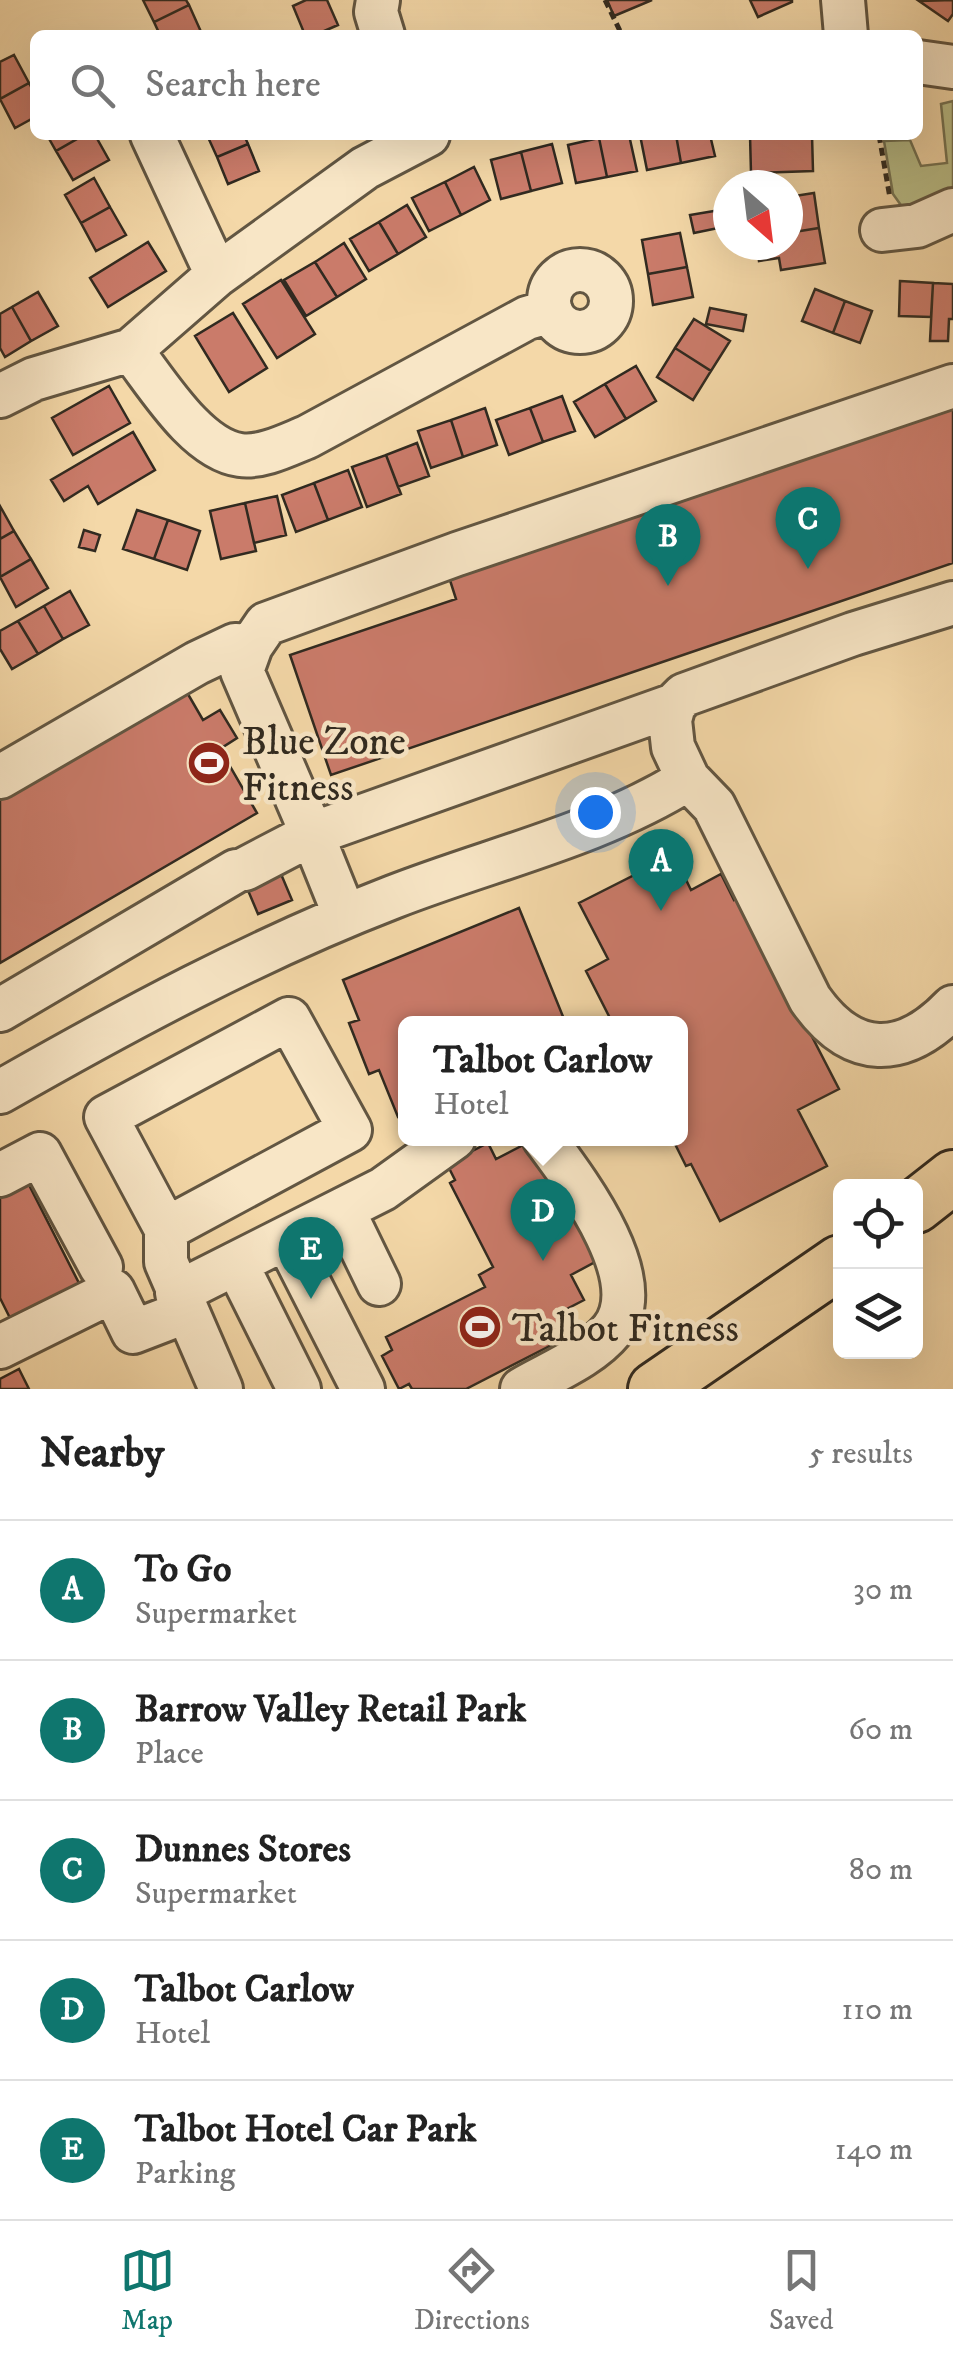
<!DOCTYPE html>
<html lang="en">
<head>
<meta charset="utf-8">
<style>
  :root { --surface:#fff; --page:#f2f2f2; --text:#222; --muted:#767676; --line:#e0e0e0; --accent:#0f766e }
  body { margin:0; font-family:"IM FELL DW Pica",serif; background:var(--page); color:var(--text) }
  .controls { position:absolute; right:30px; bottom:30px; display:grid; overflow:hidden; border-radius:15px; box-shadow:0 10px 40px #0002 }
  .controls button { width:90px; height:90px; display:grid; place-items:center; padding:0; border:0; border-bottom:2px solid var(--line); background:var(--surface); color:var(--text); font:50px sans-serif }
  .compass { position:absolute; left:713px; top:170px; width:90px; height:90px; border-radius:50%; background:var(--surface); box-shadow:0 10px 40px #0002; rotate:152deg }
  .you { position:absolute; left:595px; top:812px; width:35px; height:35px; margin:-25px; border:8px solid #fff; border-radius:50%; background:#1a73e8; box-shadow:0 0 0 15px #1a73e833 }
  .badge { display:grid; place-items:center; width:65px; height:65px; border-radius:50%; background:var(--accent); color:#fff; font-size:32px; font-weight:700 }
  .pin { position:absolute; translate:-50% -82px; filter:drop-shadow(0 2px 5px #0008) }
  .pin::after { content:''; position:absolute; top:52px; width:35px; height:30px; background:inherit; clip-path:polygon(0 0,100% 0,50% 100%) }
  .popup { position:absolute; left:398px; top:1016px; width:290px; height:130px; box-sizing:border-box; display:grid; place-content:center; border-radius:15px; background:var(--surface); filter:drop-shadow(0 2px 8px #0005); font-size:32px; white-space:nowrap; color:var(--muted) }
  .popup b { font-size:38px; color:var(--text) }
  .popup::after { content:''; position:absolute; left:50%; top:100%; margin-left:-20px; border:20px solid transparent; border-top-color:var(--surface) }
  .list { margin:0; padding:0; list-style:none }
  h2 { display:flex; justify-content:space-between; align-items:center; height:130px; margin:0; padding:0 40px; font-size:42px }
  h2 small { font-size:32px; font-weight:400; color:var(--muted) }
  .list li { display:grid; grid-template-columns:65px 1fr auto; gap:30px; align-items:center; box-sizing:border-box; height:140px; padding:0 40px; border-top:2px solid var(--line) }
  .list b { display:block; font-size:38px; white-space:nowrap }
  .list p { margin:0; font-size:32px; white-space:nowrap; color:var(--muted) }
  .list em { font-size:32px; font-style:normal; color:var(--muted) }
  .icon { flex:none; width:55px; height:55px; fill:none; stroke:currentColor; stroke-width:2; stroke-linecap:round; stroke-linejoin:round }
  .map { position:relative; flex:none; width:953px; height:1389px; overflow:hidden }
  .search { position:absolute; background:var(--surface); box-shadow:0 10px 40px #0002; left:30px; right:30px; top:30px; height:110px; display:flex; align-items:center; gap:25px; box-sizing:border-box; padding:0 35px; border-radius:15px; color:var(--muted); font-size:38px }
  .sheet { height:830px; background:var(--surface) }
  nav { display:flex; justify-content:space-around; align-items:center; box-sizing:border-box; height:140px; border-top:2px solid var(--line); background:var(--surface); font-size:28px; color:var(--muted) }
  nav a { display:grid; justify-items:center; gap:5px }
  nav .on { color:var(--accent) }
  .map>svg:first-child { display:block }
</style>
</head>
<body>
<div class="map">
<svg width="953" height="1389" viewBox="0 0 953 1389">
  <rect width="100%" height="100%" fill="#f4d8a8"/>
  <filter id="stains"><feTurbulence type="fractalNoise" baseFrequency=".002" numOctaves="4"/><feColorMatrix values="0 0 0 0 .2 0 0 0 0 .09 0 0 0 0 .02 0 0 0 .5 -.17"/></filter>
  <radialGradient id="worn" r=".72"><stop offset=".6" stop-color="#630" stop-opacity="0"/><stop offset="1" stop-color="#630" stop-opacity=".3"/></radialGradient>
  <!-- green -->
  <path fill="#babf89" stroke="#767454" stroke-width="2.5" d="M953,101V196L903,208L893,194L884,141L910,140L921,166L947,163L941,104Z"/>
  <!-- building -->
  <path fill="#ca7b6a" stroke="#312a20" stroke-width="2.5" d="M143,0H186L189,5L154,22Z
    M306,0H327L338,25L315,35H305L293,6Z
    M607,0H652L614,16Z
    M750,0H792V2L758,17Z
    M953,0V14L948,21L919,1Z
    M189,5L202,34L160,35L154,22Z
    M14,55L29,83L0,99V62Z
    M29,83L35,94V117L15,128L0,99Z
    M47,135H84L56,151Z
    M84,135H95L109,160L73,180L56,151Z
    M207,135H244L248,144L217,157Z
    M614,135H629L637,171L607,177L599,138Z
    M640,135H676L681,163L647,170Z
    M676,135H710L715,156L681,163Z
    M750,135H812L813,171L751,173Z
    M599,138L607,177L576,183L568,145Z
    M248,144L259,171L228,184L217,157Z
    M552,144L562,183L531,191L521,152Z
    M521,152L531,191L501,199L491,160Z
    M474,167L490,200L461,215L445,182Z
    M94,178L110,207L81,223L65,195Z
    M445,182L461,215L429,231L412,198Z
    M814,193L819,228L788,233V197Z
    M407,205L426,237L398,254L379,222Z
    M110,207L126,235L96,251L81,223Z
    M726,209L728,226L694,233L690,215Z
    M379,222L398,254L369,271L350,239Z
    M819,228L825,263L781,270L779,258L759,261L757,245H788V233Z
    M680,233L687,267L648,274L642,240Z
    M148,242L166,271L108,307L90,278Z
    M344,243L366,279L337,297L315,262Z
    M315,262L337,297L306,316L284,280Z
    M687,267L693,297L653,305L648,274Z
    M281,280L315,334L277,358L243,304Z
    M900,281L933,283L931,317L899,316Z
    M933,283L953,284V319H949L948,341H930Z
    M815,289L845,301L833,333L802,321Z
    M38,292L58,326L31,341L12,307Z
    M845,301L872,311L860,343L833,333Z
    M12,307L31,341L5,357L0,348V314Z
    M710,308L746,315L743,331L706,324Z
    M233,313L267,368L229,392L195,336Z
    M694,319L730,341L711,371L675,348Z
    M675,348L711,371L693,400L657,377Z
    M636,366L656,401L626,419L605,384Z
    M605,384L626,419L595,437L574,402Z
    M109,386L130,423L73,455L52,418Z
    M562,396L575,431L543,442L530,408Z
    M953,402V563L331,775L290,655L456,599L448,574Z
    M485,408L497,445L463,457L451,420Z
    M530,408L543,442L509,455L496,420Z
    M451,420L463,457L431,468L418,431Z
    M133,432L155,470L98,504L88,486L64,501L51,480Z
    M417,443L429,476L398,487L386,455Z
    M386,455L401,494L367,507L352,467Z
    M348,470L362,507L328,520L314,483Z
    M314,483L328,520L296,532L282,495Z
    M277,496L286,535L254,543L245,503Z
    M245,503L256,551L221,559L210,511Z
    M0,506L14,531L0,539Z
    M137,510L168,520L154,559L123,549Z
    M168,520L200,531L187,570L154,559Z
    M84,530L100,535L95,551L79,547Z
    M14,531L31,559L0,577V539Z
    M31,559L48,588L16,607L0,577Z
    M70,591L89,625L63,639L44,606Z
    M44,606L63,639L38,654L18,621Z
    M18,621L38,654L12,669L0,649V631Z
    M185,689L203,720L220,710L237,738L220,749L257,813L0,963V797Z
    M674,855L691,890L721,874L734,900L740,897L839,1089L798,1110L827,1166L720,1221L691,1164L686,1166L672,1138H680V1024H613L586,971L608,959L579,903Z
    M281,874L292,900L258,914L247,888Z
    M519,908L566,1024H406V1114L398,1117L379,1070L369,1074L349,1023L359,1020L343,980Z
    M529,1142L608,1255L571,1275L584,1300L561,1312L573,1334L466,1389H412L409,1384L399,1389L382,1356L392,1350L386,1337L485,1287L479,1275L493,1267L450,1183L455,1180L447,1164L488,1143L496,1159Z
    M28,1183L83,1291L14,1326L0,1298V1197Z
    M19,1369L29,1389H0V1379Z"/>
  <g fill="none" stroke-linecap="round" stroke-linejoin="round">
    <!-- minor casing -->
    <g stroke="#625642" stroke-width="48">
      <path id="minor" d="M378,0L376,12L383,35
        M843,0L846,35
        M918,62L953,67
        M152,135L217,275
        M882,230L917,226L953,210
        M549 301a31 31 0 1 1 62 0a31 31 0 1 1-62 0Z
        M131,350C157,383 196,449 240,455C262,458 287,445 307,437L527,318L551,311
        M0,396L34,379L131,350L217,275L365,168L428,135
        M953,603L853,634L684,695L674,705L670,720L673,747L688,779L714,806L810,999C852,1059 903,1059 953,1007
        M674,705L312,834L242,671L251,646L266,624L457,554L953,386
        M0,777L197,663L235,645L251,646
        M245,869L312,834L345,916
        M0,1010L236,871
        M0,1092C128,1019 256,950 393,897C490,859 599,835 688,779
        M0,1175L40,1154L101,1267
        M343,1210L379,1284
        M166,1229L350,1130L289,1019L106,1117L166,1229V1262L221,1389
        M287,1240L363,1389
        M237,1265L299,1389
        M177,1293L383,1189L454,1138
        M0,1347L113,1291L133,1332L185,1312
        M522,1389C551,1372 590,1357 612,1330C652,1279 575,1180 544,1138"/>
    </g>
    <!-- major casing -->
    <g stroke="#312a20" stroke-width="58">
      <path id="major" d="M916,1206L953,1177
        M655,1389L840,1262"/>
    </g>
    <!-- path -->
    <path stroke="#312a20" stroke-width="5" stroke-dasharray="8 5" stroke-linecap="butt" d="M605,0L622,35
      M879,135L890,198"/>
    <!-- minor -->
    <use href="#minor" stroke="#f8e6c6" stroke-width="42"/>
    <!-- major -->
    <use href="#major" stroke="#f4d8a8" stroke-width="52"/>
  </g>
  <!-- icons -->
  <defs>
    <g id="stadium-disc" transform="scale(2.25)"><circle r="9.5" fill="#8f2418" stroke="#f8e6c6"/><path d="M0-5a6.5 5 0 1 0 0 10a6.5 5 0 1 0 0-10ZM-3.5-1.8h7v3.6h-7Z" fill="#fff"/></g>
  </defs>
  <g fill-rule="evenodd">
    <use href="#stadium-disc" x="209" y="763"/>
    <use href="#stadium-disc" x="480" y="1327"/>
  </g>
  <g text-anchor="middle" stroke-width="9" stroke-linejoin="round" paint-order="stroke">
    <!-- poi labels -->
    <g font-size="40" fill="#312a20" stroke="#f8e6c6" text-anchor="start">
      <text x="242" y="754">Blue Zone<tspan x="242" dy="46">Fitness</tspan></text>
      <text x="512" y="1341">Talbot Fitness</text>
    </g>
  </g>
  <rect width="100%" height="100%" filter="url(#stains)"/>
  <rect width="100%" height="100%" fill="url(#worn)"/>
</svg>
<div class="controls">
<button><svg class="icon" aria-label="locate" viewBox="0 0 24 24"><circle cx="12" cy="12" r="6"/><path d="M12 2v4M12 18v4M2 12h4M18 12h4"/></svg></button>
<button><svg class="icon" aria-label="layers" viewBox="0 0 24 24"><path d="M12 4l9 5-9 5-9-5zM3 14l9 5 9-5"/></svg></button>
</div>
<svg class="compass" viewBox="-18 -18 36 36"><path d="M0-13l5 13h-10z" fill="#e53935"/><path d="M0 13l5-13h-10z" fill="#767676"/></svg>
<div class="you"></div>
<div class="pin badge" style="left:661px;top:911px">A</div>
<div class="pin badge" style="left:668px;top:586px">B</div>
<div class="pin badge" style="left:808px;top:569px">C</div>
<div class="pin badge" style="left:543px;top:1261px">D</div>
<div class="popup"><b>Talbot Carlow</b>Hotel</div>
<div class="pin badge" style="left:311px;top:1299px">E</div>
<div class="search"><svg class="icon" aria-label="search" viewBox="0 0 24 24"><circle cx="10" cy="10" r="6"/><path d="M15 15l6 6"/></svg>Search here</div>
</div>
<section class="sheet">
<h2>Nearby<small>5 results</small></h2>
<ul class="list">
<li><span class="badge">A</span><div><b>To Go</b><p>Supermarket</p></div><em>30 m</em></li>
<li><span class="badge">B</span><div><b>Barrow Valley Retail Park</b><p>Place</p></div><em>60 m</em></li>
<li><span class="badge">C</span><div><b>Dunnes Stores</b><p>Supermarket</p></div><em>80 m</em></li>
<li><span class="badge">D</span><div><b>Talbot Carlow</b><p>Hotel</p></div><em>110 m</em></li>
<li><span class="badge">E</span><div><b>Talbot Hotel Car Park</b><p>Parking</p></div><em>140 m</em></li>
</ul>
</section>
<nav>
<a class="on"><svg class="icon" aria-label="map" viewBox="0 0 24 24"><path d="M3 6l6-2 6 2 6-2v14l-6 2-6-2-6 2zM9 4v14M15 6v14"/></svg>Map</a>
<a><svg class="icon" aria-label="directions" viewBox="0 0 24 24"><path d="M12 3l9 9-9 9-9-9zM9 14v-3h6M13 9l2 2-2 2"/></svg>Directions</a>
<a><svg class="icon" aria-label="saved" viewBox="0 0 24 24"><path d="M7 4h10v16l-5-4-5 4z"/></svg>Saved</a>
</nav>
</body>
</html>
